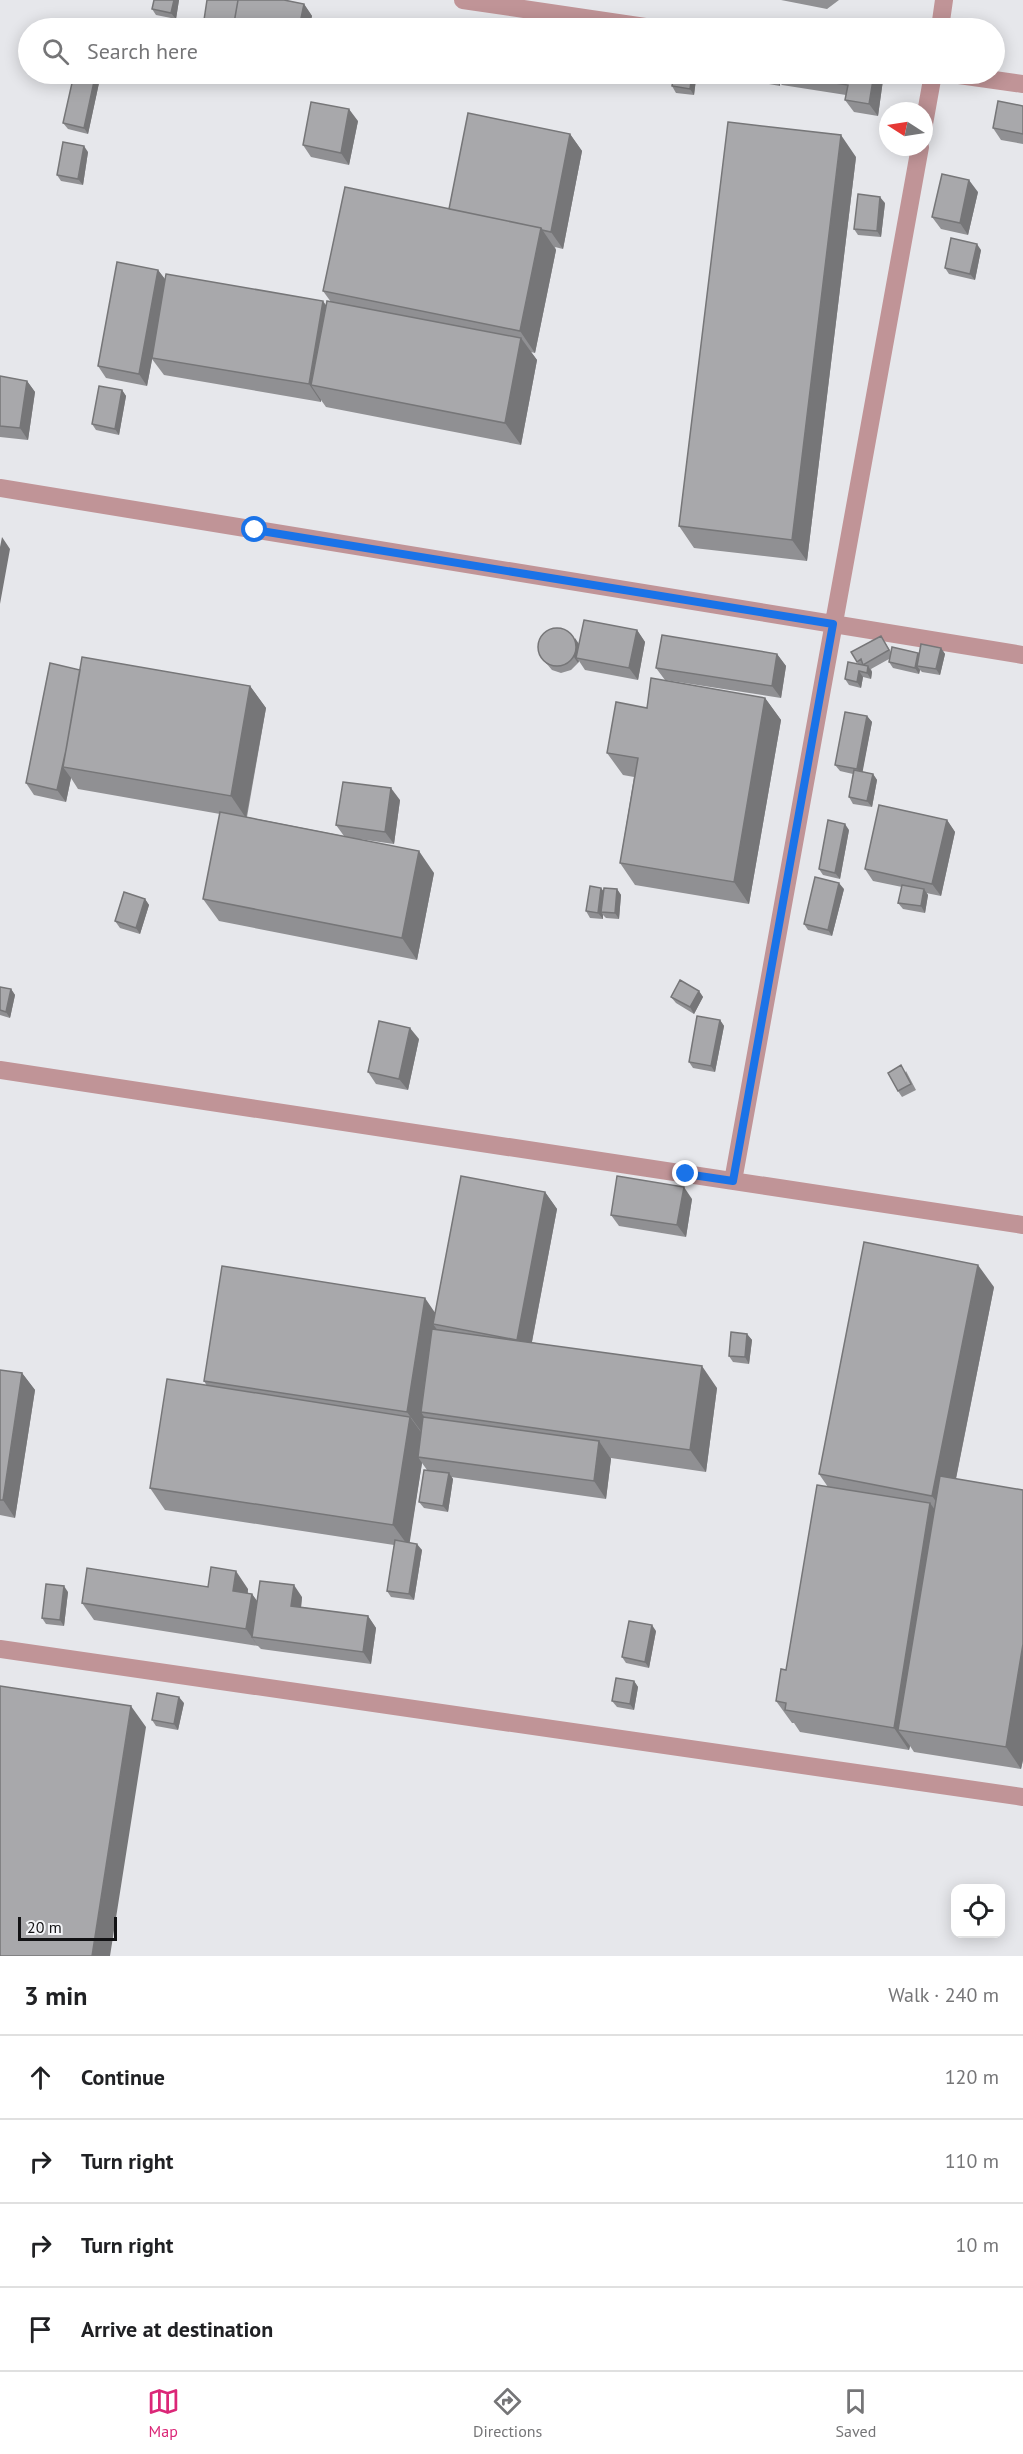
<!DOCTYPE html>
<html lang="en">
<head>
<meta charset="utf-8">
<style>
  :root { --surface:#fff; --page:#f2f2f2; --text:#202124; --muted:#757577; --line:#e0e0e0; --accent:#db2777 }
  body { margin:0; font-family:"PT Sans",sans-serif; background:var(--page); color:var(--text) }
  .controls { position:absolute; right:18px; bottom:18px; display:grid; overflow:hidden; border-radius:12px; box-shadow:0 3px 15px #0003 }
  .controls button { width:54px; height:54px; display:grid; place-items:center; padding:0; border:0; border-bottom:2px solid var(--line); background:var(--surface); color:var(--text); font:30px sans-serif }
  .compass { position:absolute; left:879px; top:102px; width:54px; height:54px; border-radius:50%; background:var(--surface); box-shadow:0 3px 15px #0003; rotate:282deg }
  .scale { position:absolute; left:18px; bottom:15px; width:99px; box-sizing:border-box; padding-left:6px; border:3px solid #121214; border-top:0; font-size:16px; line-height:21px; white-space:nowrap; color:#121214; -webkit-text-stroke:4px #f4f5f8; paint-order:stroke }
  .stop { position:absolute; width:18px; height:18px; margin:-14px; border:4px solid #1a73e8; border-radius:50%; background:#fff }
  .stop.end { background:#1a73e8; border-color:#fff; box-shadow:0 2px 6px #0008 }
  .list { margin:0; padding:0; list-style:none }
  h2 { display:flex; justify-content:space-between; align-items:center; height:78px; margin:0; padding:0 24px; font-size:26px }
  h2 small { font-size:20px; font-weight:400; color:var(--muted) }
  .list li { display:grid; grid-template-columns:39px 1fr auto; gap:18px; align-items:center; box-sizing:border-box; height:84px; padding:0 24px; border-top:2px solid var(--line) }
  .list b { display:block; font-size:22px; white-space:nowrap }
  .list em { font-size:20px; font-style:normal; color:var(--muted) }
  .icon { flex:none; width:33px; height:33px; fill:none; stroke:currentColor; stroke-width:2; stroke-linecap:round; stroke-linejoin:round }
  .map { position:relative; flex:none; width:1023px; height:1956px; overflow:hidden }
  .search { position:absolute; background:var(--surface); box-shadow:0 3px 15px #0003; left:18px; right:18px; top:18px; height:66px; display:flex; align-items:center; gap:15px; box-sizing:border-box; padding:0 21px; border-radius:33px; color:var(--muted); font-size:22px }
  .sheet { height:414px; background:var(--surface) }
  nav { display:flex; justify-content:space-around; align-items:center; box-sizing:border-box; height:84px; border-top:2px solid var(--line); background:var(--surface); font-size:16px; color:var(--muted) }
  nav a { display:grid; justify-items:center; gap:3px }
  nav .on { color:var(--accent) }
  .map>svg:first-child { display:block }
</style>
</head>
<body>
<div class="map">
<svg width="1023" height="1956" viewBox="0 0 1023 1956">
  <rect width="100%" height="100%" fill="#e6e7eb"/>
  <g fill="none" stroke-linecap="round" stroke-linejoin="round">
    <!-- minor -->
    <path stroke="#c09497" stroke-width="18" d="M463,0L652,28
      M940,28L944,0
      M952,74L1023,84
      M924,124L933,74
      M0,488L1023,655
      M0,1070L1023,1225
      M733,1181L920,147
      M0,1649L1023,1797"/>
  </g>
  <!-- wall -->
  <path fill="#909093" d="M154,0H179L176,19L156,15L152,9Z
    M781,0H839L827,9Z
    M304,4L312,16L309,28H223L208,26L204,20Z
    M674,74H693L696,79L694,95L676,93L672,86Z
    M726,74H879L883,80L878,116L854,112L845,100L846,95L782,85L780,83V86L753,81L750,76L749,79Z
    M99,83L88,134L68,129L63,123Z
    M1023,106V144L1001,140L993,128Z
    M358,121L349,165L311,157L303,145Z
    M570,134L582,151L563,249L555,247L556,250L535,353L531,352L537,360L521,445L326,407L321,400V402L164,375L152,359L147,386L106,378L98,366L158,270L165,279L326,305L331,302L323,291L449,209Z
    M88,152L83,185L61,181L57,175Z
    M856,157L807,561L694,548L679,526Z
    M978,192L968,235L941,229L932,217Z
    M885,203L881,237L858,235L854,229Z
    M981,250L975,280L949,274L945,268Z
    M0,376L27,381L35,392L28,440L0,437Z
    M122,390L126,396L119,435L96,430L92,424Z
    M637,630L645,642L638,680L585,670L579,661L578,663L571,670L561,673L552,670L540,656L579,644Z
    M885,642L891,652L919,655L941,648L945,654L940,675L922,672L920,670L919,674L893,668L889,662V659L871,669L872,672L871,679L863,677L861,688L849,685L845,679L858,664L857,662Z
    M777,654L786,666L781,698L665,680L656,668Z
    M80,670L250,686L266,708L247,817L344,836L336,825L400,800L394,844L359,839L434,873L417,960L219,921L203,899L220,814L78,789L71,778L66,802L34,795L26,783Z
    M765,698L781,720L749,904L635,885L620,863L634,777L623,775L607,753L647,708Z
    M867,716L872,722L862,772L873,774L877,780L872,807L853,804L849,797L853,774L840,771L835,765Z
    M947,820L955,832L941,896L926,893L928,895L925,913L903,909L898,903L902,887L873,881L865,869Z
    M849,830L840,879L823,875L819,869Z
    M617,889L621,895L619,919L606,918L603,915V919L590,918L586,911L603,891Z
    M844,889L832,936L808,930L804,924Z
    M145,899L149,905L140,934L120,928L115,921Z
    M0,987L11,989L15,995L10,1018L0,1015Z
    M699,991L703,997L694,1014L676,1003L671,997Z
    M720,1020L724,1026L715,1072L693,1068L689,1062Z
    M419,1039L408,1090L376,1084L368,1072Z
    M906,1071L916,1090L902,1097L898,1091Z
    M545,1192L557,1209L532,1342L717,1388L706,1472L611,1458L606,1499L451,1477L453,1479L448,1512L424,1508L419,1502L427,1470L422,1463L409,1543L422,1550L414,1600L391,1597L387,1591L394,1545L165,1510L150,1488L207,1386L204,1381L435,1312Z
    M692,1199L686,1237L619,1226L611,1215Z
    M994,1287L956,1479L1023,1490V1760L1021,1769L914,1752L910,1746L909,1750L800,1732L794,1723H792L776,1701L786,1670L828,1487L819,1474Z
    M747,1334L752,1340L749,1364L733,1362L729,1356Z
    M0,1370L22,1373L35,1390L15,1518L0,1515Z
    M208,1587L248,1589V1593L252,1594L257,1601L302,1597L301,1607L368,1616L376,1628L371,1664L261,1649L258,1646L94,1620L82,1603Z
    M68,1592L64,1626L46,1624L42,1618Z
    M656,1631L649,1668L626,1663L622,1657Z
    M634,1681L638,1687L634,1710L617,1707L612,1701Z
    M184,1703L178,1730L156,1726L152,1720Z"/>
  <!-- shaded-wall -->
  <path fill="#767678" d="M174,0H179L176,19L171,13Z
    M304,4L312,16L309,28H299Z
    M692,74L696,79L694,95L690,89Z
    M874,74H879L883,80L878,116L869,104Z
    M776,76L780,83V86L776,80Z
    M95,77L99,83L88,134L84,128Z
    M349,109L358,121L349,165L341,153Z
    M570,134L582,151L563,249L551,232Z
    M841,135L856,157L807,561L792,540Z
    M84,146L88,152L83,185L78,179Z
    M969,180L978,192L968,235L960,223Z
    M880,197L885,203L881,237L877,231Z
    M541,228L556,250L535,353L520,331Z
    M977,244L981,250L975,280L970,274Z
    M158,270L167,282L147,386L139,374Z
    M323,301L335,318L311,385L321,400V402L309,384Z
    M521,338L537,360L521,445L505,423Z
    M27,381L35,392L28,440L20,428Z
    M122,390L126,396L119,435L115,429Z
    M2,537L10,549L0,604V547Z
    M637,630L645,642L638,680L629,668Z
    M575,638L579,644L576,658L579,661L578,663L574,657Z
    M941,648L945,654L940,675L936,669Z
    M918,653L922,659L917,666L920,670L919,674L915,668Z
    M777,654L786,666L781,698L772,686Z
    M868,666L872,672L871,679L867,673Z
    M82,670L63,767L71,778L66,802L57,790Z
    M859,671L863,677L861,688L857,682Z
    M250,686L266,708L246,818L231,796Z
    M765,698L781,720L749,904L734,882Z
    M867,716L872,722L862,775L857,769Z
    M873,774L877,780L872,807L867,801Z
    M391,788L400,800L394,844L385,832Z
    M947,820L955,832L941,896L932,884Z
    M845,824L849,830L840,879L835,873Z
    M419,851L434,873L417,960L402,938Z
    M839,883L844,889L832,936L828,930Z
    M601,888L606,894L601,912L603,915V919L598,913Z
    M617,889L621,895L619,919L615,913Z
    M924,889L928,895L925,913L921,906Z
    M145,899L149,905L140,934L136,928Z
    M11,989L15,995L10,1018L6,1012Z
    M699,991L703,997L694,1014L690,1007Z
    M720,1020L724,1026L715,1072L711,1066Z
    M410,1028L419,1039L408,1090L399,1079Z
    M684,1187L692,1199L686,1237L677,1225Z
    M545,1192L557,1209L529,1357L517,1340Z
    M978,1265L994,1287L948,1518L932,1496Z
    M425,1298L440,1320L433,1324L438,1331L421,1412L425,1418L423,1434L407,1412Z
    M747,1334L752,1340L749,1364L745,1357Z
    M702,1366L717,1388L706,1472L690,1450Z
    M22,1373L35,1390L15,1518L3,1500Z
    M410,1417L426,1439L418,1457L422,1463L409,1547L393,1525Z
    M599,1441L611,1459L606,1499L594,1481Z
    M449,1473L453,1479L448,1512L443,1506Z
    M930,1503L946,1525L898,1730L910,1746L909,1750L894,1728Z
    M417,1544L422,1550L414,1600L409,1594Z
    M236,1571L248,1589L245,1608L233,1591Z
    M294,1585L302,1597L300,1618L291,1606Z
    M64,1586L68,1592L64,1626L60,1620Z
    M252,1594L264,1611L252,1637L258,1646L246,1629Z
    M368,1616L376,1628L371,1664L363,1652Z
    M652,1625L656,1631L649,1668L645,1662Z
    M1023,1644V1760L1021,1769L1006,1747Z
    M634,1681L638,1687L634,1710L630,1704Z
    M179,1697L184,1703L178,1730L174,1724Z
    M131,1706L146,1727L110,1956H92Z"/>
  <!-- building -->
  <path fill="#a8a8ab" stroke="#767678" stroke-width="1.5" d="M154,0H174L171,13L152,9Z
    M207,0H238L234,23V25L204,20Z
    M238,0H284L304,4L299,28H259L234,23Z
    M671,22L682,25L680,28H669Z
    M642,25L661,28H642Z
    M74,74L95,77L84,128L63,123Z
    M674,74H692L690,89L672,86Z
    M749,74H774L776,76V80L749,75Z
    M779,74H874L869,104L845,100L848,85Z
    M998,101L1023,106V134L993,128Z
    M311,102L349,109L341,153L303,145Z
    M468,113L570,134L551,232L542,230L541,228L449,209Z
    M728,122L841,135L792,540L679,526Z
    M63,142L84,146L78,179L57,175Z
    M942,174L969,180L960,223L932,217Z
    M345,187L541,228L520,331L323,291Z
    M858,194L880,197L877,231L854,229Z
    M951,238L977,244L970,274L945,268Z
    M117,262L158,270L139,374L98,366Z
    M166,274L323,301L309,384L152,358Z
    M327,301L521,338L505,423L311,385Z
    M0,376L27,381L20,428L0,426Z
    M99,386L122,390L115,429L92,424Z
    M584,620L637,630L629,668L576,658Z
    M538 647a19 19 0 1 1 38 0a19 19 0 1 1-38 0Z
    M662,635L777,654L772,686L656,668Z
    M881,636L889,650L863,665L861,659L857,662L851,652Z
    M921,644L941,648L936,669L917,666Z
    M892,647L918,653L915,668L889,662Z
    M82,657L250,686L231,796L63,767Z
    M848,662L868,666L867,673L859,671L857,682L845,679Z
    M50,663L80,670L66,750L57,790L26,783Z
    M651,678L765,698L734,882L620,863L638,758L607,753L616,702L647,708Z
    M845,712L867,716L857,769L835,765Z
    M854,770L873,774L867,801L849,797Z
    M343,782L391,788L385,832L336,825Z
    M879,805L947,820L932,884L865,869Z
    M220,812L419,851L402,938L203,899Z
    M828,820L845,824L835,873L819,869Z
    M815,877L839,883L828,930L804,924Z
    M902,885L924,889L921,906L898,903Z
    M590,886L601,888L598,913L586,911Z
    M604,888L617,889L615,913L601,912Z
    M124,892L145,899L136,928L115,921Z
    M680,980L699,991L690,1007L671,997Z
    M0,987L11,989L6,1012L0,1010Z
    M697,1016L720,1020L711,1066L689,1062Z
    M379,1021L410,1028L399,1079L368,1072Z
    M901,1065L911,1084L898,1091L888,1073Z
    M461,1176L545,1192L517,1340L433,1324Z
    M617,1176L684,1187L677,1225L611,1215Z
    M864,1242L978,1265L932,1496L819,1474Z
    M222,1266L425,1298L407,1412L204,1381Z
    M432,1329L702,1366L690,1450L421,1412Z
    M731,1332L747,1334L745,1357L729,1356Z
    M0,1370L22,1373L3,1500H0Z
    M167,1379L410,1417L393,1525L150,1488Z
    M423,1417L599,1441L594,1481L418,1457Z
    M424,1470L449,1473L443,1506L419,1502Z
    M940,1476L1023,1490V1644L1006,1747L898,1730Z
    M817,1485L930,1503L894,1728L785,1710L786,1703L776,1701L781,1669L786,1670Z
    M395,1540L417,1544L409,1594L387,1591Z
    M211,1567L236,1571L233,1591L252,1594L246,1629L82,1603L87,1568L208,1587Z
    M260,1581L294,1585L291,1606L368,1616L363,1652L252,1637Z
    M46,1584L64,1586L60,1620L42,1618Z
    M629,1621L652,1625L645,1662L622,1657Z
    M616,1678L634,1681L630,1704L612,1701Z
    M0,1686L131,1706L92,1956H0Z
    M157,1693L179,1697L174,1724L152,1720Z"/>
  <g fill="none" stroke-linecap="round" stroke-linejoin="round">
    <!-- route -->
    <path stroke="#1a73e8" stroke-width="8" d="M255,530L833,624L733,1181L686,1174"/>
  </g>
</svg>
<div class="controls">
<button><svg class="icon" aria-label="locate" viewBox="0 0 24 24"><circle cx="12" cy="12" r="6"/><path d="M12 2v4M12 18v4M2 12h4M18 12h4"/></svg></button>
</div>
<svg class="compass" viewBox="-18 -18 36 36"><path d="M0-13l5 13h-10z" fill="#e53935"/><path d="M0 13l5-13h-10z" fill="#757577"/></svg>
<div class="scale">20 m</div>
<div class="stop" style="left:255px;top:530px"></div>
<div class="stop end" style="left:686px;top:1174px"></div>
<div class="search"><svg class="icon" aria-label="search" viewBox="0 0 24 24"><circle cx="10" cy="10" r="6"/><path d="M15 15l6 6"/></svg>Search here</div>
</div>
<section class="sheet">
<h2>3 min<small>Walk · 240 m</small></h2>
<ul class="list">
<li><svg class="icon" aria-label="ahead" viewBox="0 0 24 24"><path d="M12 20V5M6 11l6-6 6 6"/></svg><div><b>Continue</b></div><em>120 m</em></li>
<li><svg class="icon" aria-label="right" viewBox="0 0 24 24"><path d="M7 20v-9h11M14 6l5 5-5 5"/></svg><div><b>Turn right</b></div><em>110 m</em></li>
<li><svg class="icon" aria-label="right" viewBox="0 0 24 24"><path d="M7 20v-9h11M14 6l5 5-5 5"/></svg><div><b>Turn right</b></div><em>10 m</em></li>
<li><svg class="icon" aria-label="arrive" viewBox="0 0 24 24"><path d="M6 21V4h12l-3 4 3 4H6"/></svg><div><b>Arrive at destination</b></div></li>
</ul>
</section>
<nav>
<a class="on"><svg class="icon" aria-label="map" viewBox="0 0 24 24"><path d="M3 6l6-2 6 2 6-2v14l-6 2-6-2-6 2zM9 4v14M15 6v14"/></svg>Map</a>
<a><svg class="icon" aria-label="directions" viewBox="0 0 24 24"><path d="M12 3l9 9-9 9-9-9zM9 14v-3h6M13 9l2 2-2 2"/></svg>Directions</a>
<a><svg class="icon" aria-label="saved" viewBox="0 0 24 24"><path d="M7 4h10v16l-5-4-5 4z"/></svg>Saved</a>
</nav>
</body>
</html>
